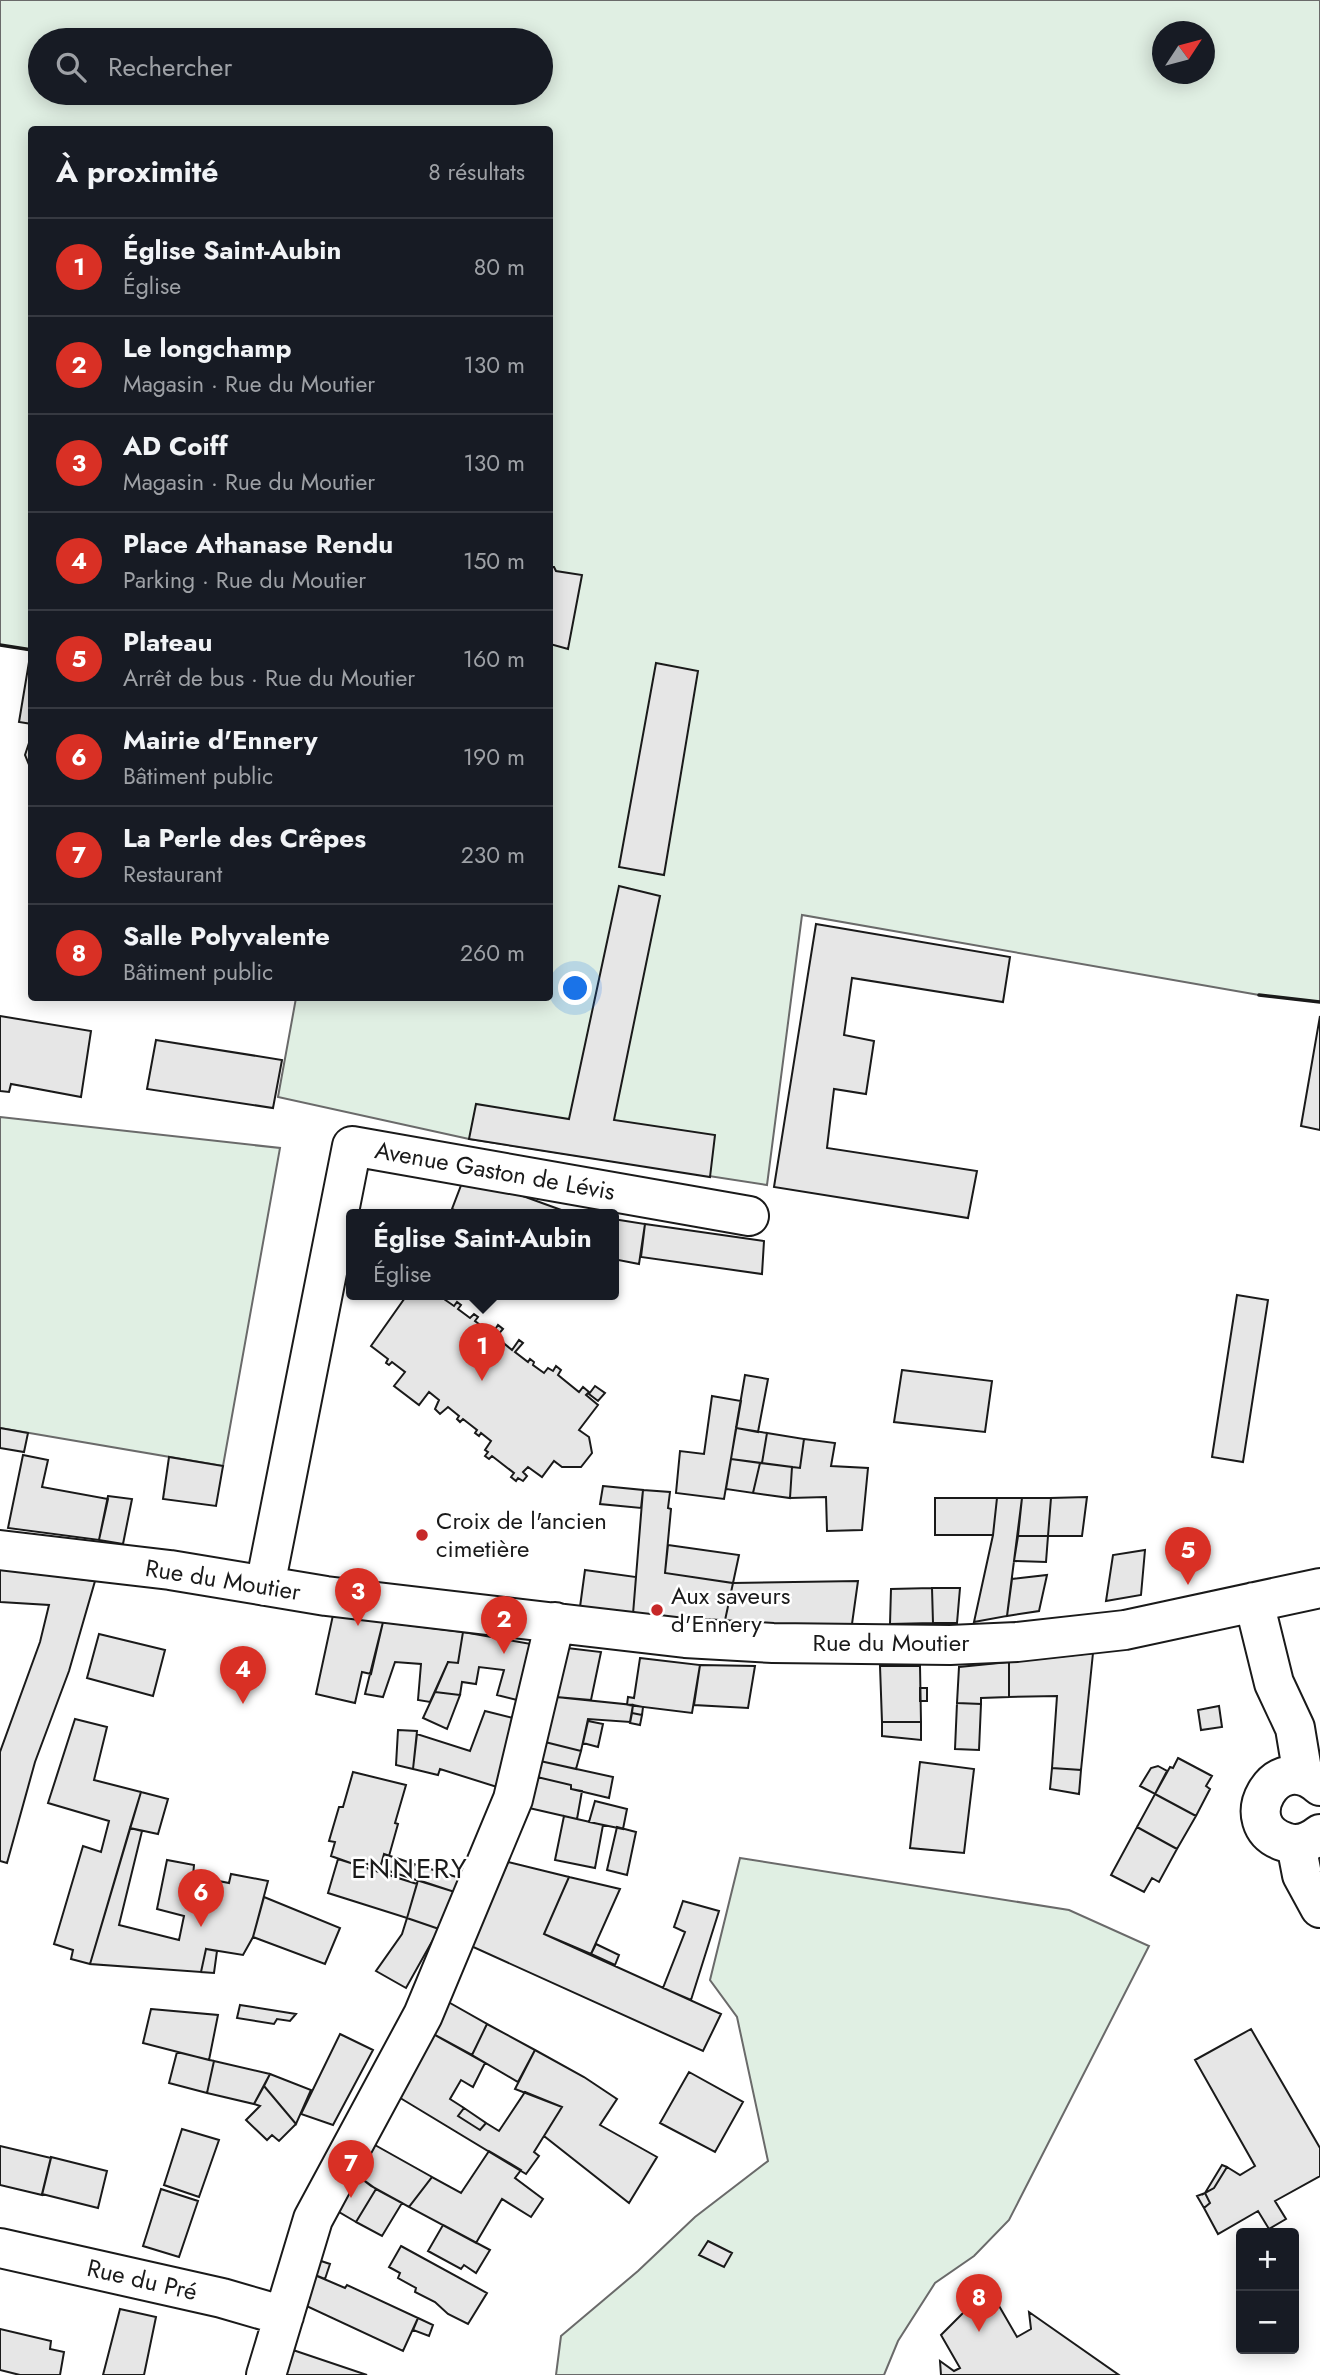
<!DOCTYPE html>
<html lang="fr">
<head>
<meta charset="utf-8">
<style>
  :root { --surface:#171b24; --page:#242831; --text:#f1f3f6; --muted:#9ea1a6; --line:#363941; --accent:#d93025 }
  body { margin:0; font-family:Jost,sans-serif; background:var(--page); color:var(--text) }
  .controls { position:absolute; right:21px; bottom:21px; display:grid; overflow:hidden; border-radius:7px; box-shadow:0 4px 18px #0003 }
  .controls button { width:63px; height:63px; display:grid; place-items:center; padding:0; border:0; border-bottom:2px solid var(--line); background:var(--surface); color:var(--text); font:35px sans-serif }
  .compass { position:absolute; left:1152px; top:21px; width:63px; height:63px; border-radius:50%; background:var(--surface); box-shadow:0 4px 18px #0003; rotate:54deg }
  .you { position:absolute; left:576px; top:989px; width:24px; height:24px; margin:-18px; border:5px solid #fff; border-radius:50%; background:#1a73e8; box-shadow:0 0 0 10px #1a73e833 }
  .badge { display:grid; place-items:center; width:46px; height:46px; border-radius:50%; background:var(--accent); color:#fff; font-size:23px; font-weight:700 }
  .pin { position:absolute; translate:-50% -58px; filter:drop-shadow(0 2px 4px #0008) }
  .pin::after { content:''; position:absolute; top:37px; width:24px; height:21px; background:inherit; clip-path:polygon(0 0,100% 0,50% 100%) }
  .popup { position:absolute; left:346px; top:1209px; width:273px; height:91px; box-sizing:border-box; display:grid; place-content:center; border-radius:7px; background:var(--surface); filter:drop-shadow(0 2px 5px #0005); font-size:23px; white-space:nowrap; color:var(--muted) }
  .popup b { font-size:26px; color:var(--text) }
  .popup::after { content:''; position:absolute; left:50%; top:100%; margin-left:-14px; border:14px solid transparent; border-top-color:var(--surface) }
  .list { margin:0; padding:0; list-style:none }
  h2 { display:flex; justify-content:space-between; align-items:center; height:91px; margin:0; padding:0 28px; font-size:30px }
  h2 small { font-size:23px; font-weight:400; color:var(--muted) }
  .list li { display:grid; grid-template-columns:46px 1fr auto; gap:21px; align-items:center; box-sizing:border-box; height:98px; padding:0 28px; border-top:2px solid var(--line) }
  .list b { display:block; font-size:26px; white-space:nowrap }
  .list p { margin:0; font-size:23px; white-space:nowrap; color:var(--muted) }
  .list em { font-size:23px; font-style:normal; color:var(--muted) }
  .icon { flex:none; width:38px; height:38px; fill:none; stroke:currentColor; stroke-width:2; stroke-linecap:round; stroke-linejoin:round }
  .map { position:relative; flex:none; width:1320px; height:2375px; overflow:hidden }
  .search { position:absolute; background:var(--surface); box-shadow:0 4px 18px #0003; left:28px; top:28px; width:525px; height:77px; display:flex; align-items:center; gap:18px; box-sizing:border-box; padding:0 24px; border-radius:38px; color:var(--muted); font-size:26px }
  .panel { position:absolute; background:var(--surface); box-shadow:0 4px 18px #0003; left:28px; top:126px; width:525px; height:875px; border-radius:7px }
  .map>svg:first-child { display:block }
</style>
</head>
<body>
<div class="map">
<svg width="1320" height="2375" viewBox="0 0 1320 2375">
  <rect width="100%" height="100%" fill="#fff"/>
  <!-- green -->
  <path fill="#e0efe3" stroke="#6a6a6a" stroke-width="2" fill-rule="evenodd" d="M0,0H1320V1002L1259,995L802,915L767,1185L469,1139L278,1097L296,998H550V130H32L31,650L0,645ZM1162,32H1204V74H1162ZM40,40H541V93H40Z
    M0,1117L280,1148L223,1466L0,1428Z
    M740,1858L1069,1910L1149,1946L1009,2220L974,2256L935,2283L898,2341L884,2375H556L561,2336L638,2271L695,2217L768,2161L737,2017L710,1980Z"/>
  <!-- building -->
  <path fill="#e6e6e6" stroke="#1a1a1a" stroke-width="2" d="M550,567H554L556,571L582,575L568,649L550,644Z
    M31,650H32V724L19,722Z
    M656,663L698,671L664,875L619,867Z
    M31,737H32V772L25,755Z
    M619,886L660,896L614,1120L715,1135L710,1177L469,1139L476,1104L569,1119Z
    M816,924L1010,957L1003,1002L852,978L844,1035L874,1041L866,1094L834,1089L827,1148L977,1171L968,1218L774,1187Z
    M0,1016L91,1031L81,1097L11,1084L9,1092L0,1091Z
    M1320,1016V1130L1301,1126Z
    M156,1040L282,1060L273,1108L147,1089Z
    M465,1175L564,1211L586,1215H466L452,1209Z
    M613,1219L645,1224L639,1264L613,1259Z
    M645,1224L764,1241L762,1274L641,1257Z
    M407,1295H442L441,1297L454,1306L457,1302L461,1305L458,1309L470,1318L474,1314L478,1317L475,1321L492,1334L498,1325L503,1329L496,1337L512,1350L519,1340L523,1343L515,1352L528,1362L530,1359L534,1362L533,1365L544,1373L548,1368L553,1371L556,1366L561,1370L558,1375L579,1392L583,1387L589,1392L586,1395L598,1405L579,1430L589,1437L592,1453L581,1467H562L554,1461L542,1477L528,1467L523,1472L527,1476L523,1481L518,1478L516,1481L511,1477L514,1473L492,1456L489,1459L485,1456L488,1452L485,1450L491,1441L481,1433L479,1436L475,1433L477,1430L463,1419L460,1422L457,1419L459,1416L448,1407L440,1414L435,1409L439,1400L429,1392L419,1405L394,1386L405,1372L392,1362L389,1365L386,1363L388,1359L371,1346Z
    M1237,1295L1268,1300L1243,1462L1212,1457Z
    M902,1370L992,1381L985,1432L894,1422Z
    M745,1375L768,1379L758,1432L736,1428Z
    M595,1386L605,1393L598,1401L589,1394Z
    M712,1396L741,1401L724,1499L676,1493L680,1451L704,1454Z
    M0,1428L28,1433L24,1452L0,1448Z
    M736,1428L767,1433L762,1463L731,1459Z
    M767,1433L804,1439L800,1468L762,1463Z
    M804,1439L835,1443L831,1466L868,1468L862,1530L827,1531L826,1497L790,1498L792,1467L800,1468Z
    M23,1455L48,1460L42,1487L108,1499L99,1540L8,1528Z
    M169,1457L223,1466L216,1506L163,1499Z
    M731,1459L760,1463L753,1493L726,1489Z
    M760,1463L792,1467L790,1498L753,1493Z
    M603,1486L643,1490L641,1508L600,1504Z
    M643,1490L670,1492L668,1508L671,1509L665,1573L733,1583L724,1625L633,1614Z
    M108,1496L132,1499L123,1544L99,1540Z
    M1087,1497L1082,1536H1048L1051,1498Z
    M935,1498H997L993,1535H935Z
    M997,1498H1022L1007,1616L974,1622L993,1535Z
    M1022,1498H1051L1048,1536H1018Z
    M1018,1536H1048L1046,1562L1014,1561Z
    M668,1545L739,1555L733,1583L665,1573Z
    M1145,1550L1141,1595L1106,1601L1113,1555Z
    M0,1569L95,1581L69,1671L35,1762L7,1863L0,1861V1752L40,1642L49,1605L0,1602Z
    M585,1570L636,1577L633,1614L580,1607Z
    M1047,1575L1039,1611L1007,1616L1012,1579Z
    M858,1581L852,1624L724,1625L733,1583Z
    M932,1588L933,1623L890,1624L891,1589Z
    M932,1588H960L957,1623H933Z
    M333,1615L383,1622L371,1674L362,1672L355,1703L316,1694Z
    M383,1622L463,1632L458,1663L448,1662L430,1702L418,1700L421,1664L395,1662L383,1697L365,1694Z
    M463,1632L531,1644L521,1701L497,1695L504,1670L479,1667L476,1684L462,1682L460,1695L435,1692L448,1662L458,1663Z
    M99,1634L165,1650L153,1696L87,1678Z
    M567,1648L601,1652L591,1700L556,1697Z
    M1093,1653L1081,1770L1052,1768L1057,1696L1009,1697V1662Z
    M640,1658L700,1665L692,1713L627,1705L628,1697L634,1698Z
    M1009,1662V1697L981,1698V1704L957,1703L959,1667Z
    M700,1665L755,1666L748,1708L694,1705Z
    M880,1666H920L921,1722H882Z
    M920,1688H927V1701H920Z
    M435,1692L460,1695L447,1729L423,1718Z
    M556,1697L633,1705L630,1722L588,1719L581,1751L545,1742Z
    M957,1703L981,1704L979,1750L955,1749Z
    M633,1705L643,1707L642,1715L632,1713Z
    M1219,1706L1222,1727L1201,1730L1198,1710Z
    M485,1711L517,1719L497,1787L440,1769L438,1775L413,1769L417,1734L470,1751Z
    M632,1713L642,1715L640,1725L630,1723Z
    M75,1719L107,1727L94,1780L141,1792L90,1964L71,1959L73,1950L54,1944L83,1846L101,1852L109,1821L48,1803Z
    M588,1721L603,1724L598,1747L583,1743Z
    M882,1722H921V1740L882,1736Z
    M398,1730L417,1731L413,1769L396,1765Z
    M545,1742L581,1751L576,1769L540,1761Z
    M1178,1758L1212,1776L1206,1786L1210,1789L1196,1816L1155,1794L1170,1767L1173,1768Z
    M540,1761L613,1777L609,1798L571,1789V1785L537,1777Z
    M920,1762L974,1769L964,1853L910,1848Z
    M1158,1766L1167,1771L1155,1794L1140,1786L1151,1768Z
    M1052,1768L1081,1770L1079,1794L1050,1789Z
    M353,1772L406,1785L395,1823L398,1824L389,1856L384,1854L380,1868L361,1862L359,1866L331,1856L335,1842L329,1841L339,1807H343Z
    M537,1777L571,1785V1789L582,1791L577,1819L529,1808Z
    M141,1792L168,1799L158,1834L130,1828Z
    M1155,1794L1196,1816L1177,1849L1137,1827Z
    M595,1801L627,1809L623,1829L589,1822Z
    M564,1816L603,1825L595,1868L555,1860Z
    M617,1827L636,1832L627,1875L607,1870Z
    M1137,1827L1177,1849L1159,1882L1152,1878L1144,1892L1111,1875Z
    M130,1828L142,1831L119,1925L179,1940L184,1916L157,1909L167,1860L194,1865L193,1876L229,1883L231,1874L268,1881L253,1937L243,1955L206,1949L201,1972L90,1964Z
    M384,1854L414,1864L410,1878L380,1868Z
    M338,1859L417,1884L407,1918L328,1893Z
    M508,1862L569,1877L544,1934L721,2014L703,2051L471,1946Z
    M414,1864L463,1879L458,1893L410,1878Z
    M569,1877L620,1889L591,1954L544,1934Z
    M418,1880L458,1893L439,1929L407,1918Z
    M264,1897L340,1928L325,1964L253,1937Z
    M683,1901L719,1911L691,2000L663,1988L685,1932L674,1927Z
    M407,1918L439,1929L406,1988L376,1971L402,1934Z
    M596,1944L619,1955L615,1965L591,1954Z
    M206,1949L217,1951L214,1973L201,1972Z
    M443,1999L487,2024L472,2055L426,2030Z
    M240,2005L296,2014L290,2021L277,2019L274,2024L237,2018Z
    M151,2009L218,2015L209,2060L143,2043Z
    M487,2024L535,2050L518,2082L472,2055Z
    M1251,2029L1320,2148V2176L1275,2201L1286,2219L1269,2229L1258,2211L1218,2234L1204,2208L1210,2203L1205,2193L1214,2188L1227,2167L1240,2175L1255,2166L1195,2060Z
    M426,2030L485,2063L473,2087L461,2080L450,2099L464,2108L458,2116L480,2130L486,2123L499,2131L525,2092L562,2107L534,2152L539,2156L526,2174L392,2093Z
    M340,2034L373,2050L333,2125L301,2114Z
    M535,2050L584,2077L617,2099L600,2125L657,2157L629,2203L544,2136L562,2107L515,2089Z
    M177,2052L214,2061L207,2093L169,2083Z
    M214,2061L270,2074L254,2104L207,2093Z
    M689,2072L743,2102L715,2152L660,2123Z
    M270,2074L311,2090L296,2124L264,2086Z
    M264,2086L296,2124L279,2141L272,2135L267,2140L246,2120L260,2106L254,2104Z
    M464,2108L486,2123L480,2130L458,2116Z
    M182,2129L219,2140L199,2197L164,2185Z
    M366,2140L432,2177L409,2207L371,2186L350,2170Z
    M0,2146L51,2158L42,2195L0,2185Z
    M489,2151L521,2170L515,2178L543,2199L531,2217L502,2199L476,2243L409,2207L432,2177L461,2193Z
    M51,2157L107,2171L98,2208L42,2194Z
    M1222,2165L1227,2167L1214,2188L1205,2193Z
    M350,2170L376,2189L356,2222L334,2209Z
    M161,2189L198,2201L179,2257L143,2246Z
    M376,2189L402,2203L382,2236L356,2222Z
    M1205,2193L1210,2203L1204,2208L1197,2196Z
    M443,2225L490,2250L476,2273L464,2265L461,2269L428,2251Z
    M708,2241L732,2253L724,2267L699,2255Z
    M401,2246L487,2293L468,2324L448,2314L435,2302L415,2292L416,2288L398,2278L400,2273L389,2267Z
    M315,2259L330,2264L325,2279L310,2273Z
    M310,2273L345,2288L347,2285L418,2318L403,2351L300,2303Z
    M991,2292L1017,2337L1031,2329L1029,2312L1119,2375H941L940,2361L954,2371L960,2368L941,2335L970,2306Z
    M120,2309L156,2317L144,2375H103Z
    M418,2318L433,2325L429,2336L413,2330Z
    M0,2329L51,2341L50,2349L64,2352L60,2375H20L0,2370Z
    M287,2348L367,2375H280Z"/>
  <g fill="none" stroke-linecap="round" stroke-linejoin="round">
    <!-- minor casing -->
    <g stroke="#1a1a1a" stroke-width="42">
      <path id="minor" d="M0,1550L170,1570L326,1596L685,1638L773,1643L950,1645L1017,1642L1125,1630L1320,1588
        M265,1586L352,1146L749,1216
        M1254,1602L1274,1683L1295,1728L1303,1776
        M1320,1786C1276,1746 1232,1825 1285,1842C1298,1847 1310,1842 1320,1834
        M1296,1844L1302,1875L1320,1908
        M0,2248L222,2298L284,2316
        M266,2375L313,2219L423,2015L513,1799L555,1622"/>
    </g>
    <!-- minor -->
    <use href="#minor" stroke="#fff" stroke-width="38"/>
    <!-- wall -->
    <path stroke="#1a1a1a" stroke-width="3.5" d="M0,645L32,650
      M1259,995L1320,1002"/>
  </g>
  <!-- markers -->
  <g fill="#c62828" stroke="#fff" stroke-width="2.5">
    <circle cx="422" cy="1535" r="7"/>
    <circle cx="657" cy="1610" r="7"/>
  </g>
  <g text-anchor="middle" stroke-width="5" stroke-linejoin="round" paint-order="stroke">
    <!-- street labels -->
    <g font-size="24" fill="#1a1a1a" stroke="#fff">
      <text transform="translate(495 1171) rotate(10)" y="8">Avenue Gaston de Lévis</text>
      <text transform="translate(223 1580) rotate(9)" y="8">Rue du Moutier</text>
      <text x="891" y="1651">Rue du Moutier</text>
      <text transform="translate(142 2280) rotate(13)" y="8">Rue du Pré</text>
    </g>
    <!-- poi labels -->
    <g font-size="24" fill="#1a1a1a" stroke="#fff" text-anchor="start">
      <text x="436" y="1529">Croix de l'ancien<tspan x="436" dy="28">cimetière</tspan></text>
      <text x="671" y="1604">Aux saveurs<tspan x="671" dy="28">d'Ennery</tspan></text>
    </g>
    <!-- quarter labels -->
    <g font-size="28" letter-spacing="2" fill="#1a1a1a" stroke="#fff">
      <text x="410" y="1878">ENNERY</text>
    </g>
  </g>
</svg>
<div class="controls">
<button>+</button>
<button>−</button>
</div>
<svg class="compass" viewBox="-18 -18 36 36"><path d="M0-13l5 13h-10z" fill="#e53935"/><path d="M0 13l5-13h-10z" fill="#9ea1a6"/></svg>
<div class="you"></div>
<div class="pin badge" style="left:482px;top:1381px">1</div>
<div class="popup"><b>Église Saint-Aubin</b>Église</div>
<div class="pin badge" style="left:504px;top:1654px">2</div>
<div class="pin badge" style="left:358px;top:1626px">3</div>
<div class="pin badge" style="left:243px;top:1704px">4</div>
<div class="pin badge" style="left:1188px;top:1585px">5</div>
<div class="pin badge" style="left:201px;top:1927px">6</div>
<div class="pin badge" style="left:351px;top:2198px">7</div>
<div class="pin badge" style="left:979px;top:2332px">8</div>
<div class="search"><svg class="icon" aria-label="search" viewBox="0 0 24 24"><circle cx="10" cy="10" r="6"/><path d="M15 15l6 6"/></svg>Rechercher</div>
<section class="panel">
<h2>À proximité<small>8 résultats</small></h2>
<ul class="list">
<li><span class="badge">1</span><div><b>Église Saint-Aubin</b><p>Église</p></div><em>80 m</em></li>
<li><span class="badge">2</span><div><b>Le longchamp</b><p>Magasin · Rue du Moutier</p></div><em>130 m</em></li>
<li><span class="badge">3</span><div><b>AD Coiff</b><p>Magasin · Rue du Moutier</p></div><em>130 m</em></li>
<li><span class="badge">4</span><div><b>Place Athanase Rendu</b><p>Parking · Rue du Moutier</p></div><em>150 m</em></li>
<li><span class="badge">5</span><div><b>Plateau</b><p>Arrêt de bus · Rue du Moutier</p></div><em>160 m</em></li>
<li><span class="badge">6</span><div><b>Mairie d'Ennery</b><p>Bâtiment public</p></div><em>190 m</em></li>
<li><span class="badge">7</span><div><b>La Perle des Crêpes</b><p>Restaurant</p></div><em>230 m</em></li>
<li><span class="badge">8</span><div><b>Salle Polyvalente</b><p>Bâtiment public</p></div><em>260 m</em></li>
</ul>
</section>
</div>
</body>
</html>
